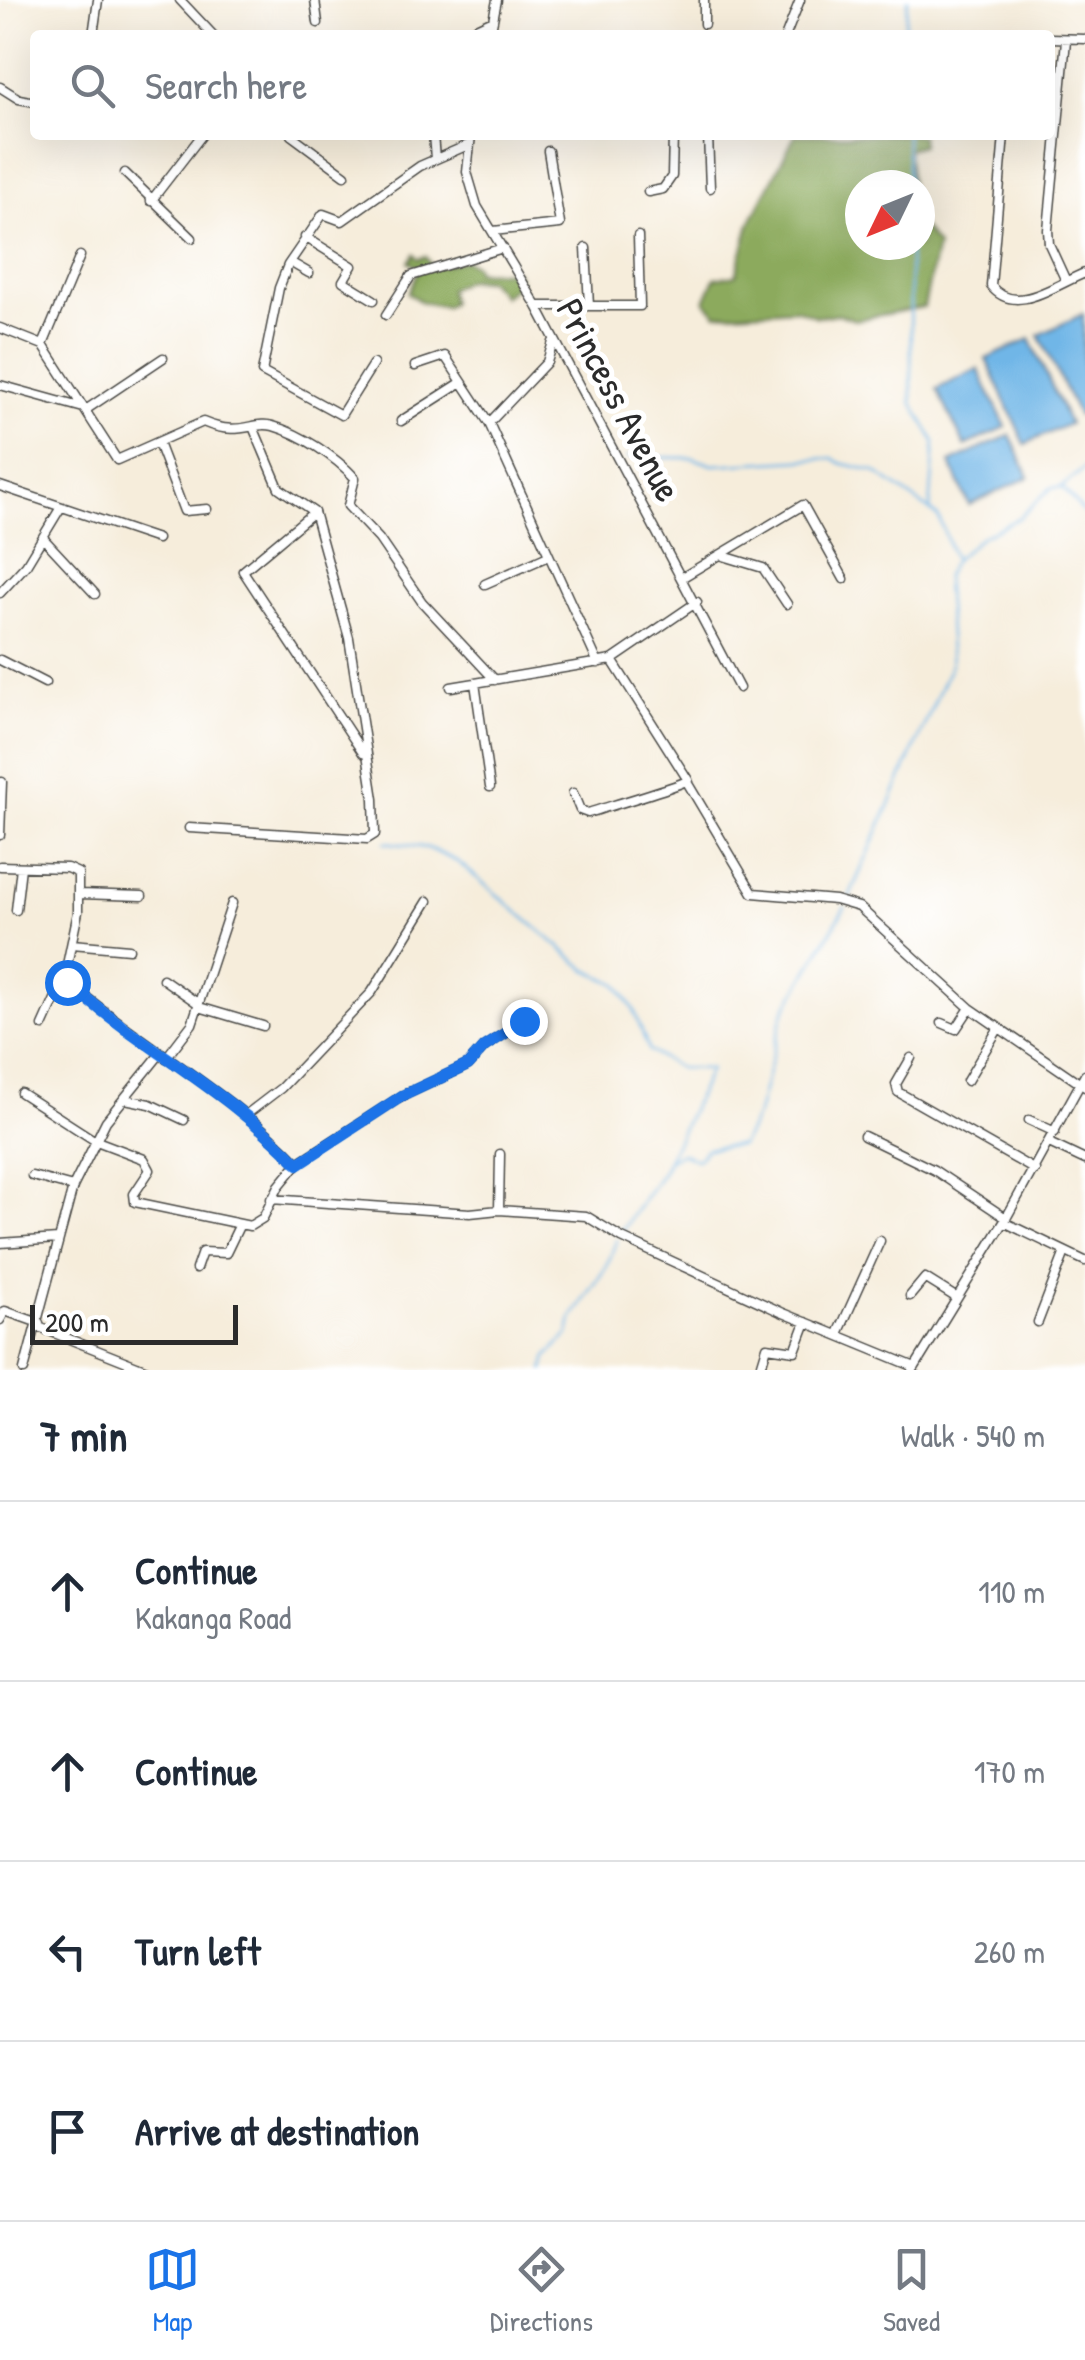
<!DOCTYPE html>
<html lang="en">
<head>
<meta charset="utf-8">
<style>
  :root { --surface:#fff; --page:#f2f2f3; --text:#1f2937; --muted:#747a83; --line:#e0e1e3; --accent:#1a73e8 }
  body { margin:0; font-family:"Patrick Hand",sans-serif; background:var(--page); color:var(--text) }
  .compass { position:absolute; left:845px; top:170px; width:90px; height:90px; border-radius:50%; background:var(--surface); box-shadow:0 10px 40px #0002; rotate:227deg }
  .scale { position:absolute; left:30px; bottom:25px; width:208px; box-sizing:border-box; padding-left:10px; border:5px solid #2b2b2b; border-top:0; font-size:28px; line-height:35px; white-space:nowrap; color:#2b2b2b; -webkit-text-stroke:8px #fff; paint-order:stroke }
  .stop { position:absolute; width:30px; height:30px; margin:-22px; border:8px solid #1a73e8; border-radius:50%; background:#fff }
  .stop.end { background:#1a73e8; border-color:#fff; box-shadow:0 2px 10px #0008 }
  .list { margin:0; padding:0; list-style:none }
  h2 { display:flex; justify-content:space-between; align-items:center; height:130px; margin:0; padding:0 40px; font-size:42px }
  h2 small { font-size:32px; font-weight:400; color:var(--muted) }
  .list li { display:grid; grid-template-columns:65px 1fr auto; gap:30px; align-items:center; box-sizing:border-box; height:180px; padding:0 40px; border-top:2px solid var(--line) }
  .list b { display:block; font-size:38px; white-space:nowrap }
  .list p { margin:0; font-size:32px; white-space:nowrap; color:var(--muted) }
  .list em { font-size:32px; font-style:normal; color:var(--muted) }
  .icon { flex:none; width:55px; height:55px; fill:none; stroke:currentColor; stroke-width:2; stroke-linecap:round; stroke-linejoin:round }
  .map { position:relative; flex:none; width:1085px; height:1370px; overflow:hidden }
  .search { position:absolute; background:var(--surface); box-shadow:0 10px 40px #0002; left:30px; right:30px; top:30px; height:110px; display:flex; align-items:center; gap:25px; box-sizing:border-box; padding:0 35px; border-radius:10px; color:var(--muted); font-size:38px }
  .sheet { height:850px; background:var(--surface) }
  nav { display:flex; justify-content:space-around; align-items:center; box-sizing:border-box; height:140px; border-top:2px solid var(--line); background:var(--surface); font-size:28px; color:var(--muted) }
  nav a { display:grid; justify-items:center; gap:5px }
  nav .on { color:var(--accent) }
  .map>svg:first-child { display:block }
</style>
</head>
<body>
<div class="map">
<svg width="1085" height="1370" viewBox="0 0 1085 1370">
  <rect width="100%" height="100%" fill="#fff"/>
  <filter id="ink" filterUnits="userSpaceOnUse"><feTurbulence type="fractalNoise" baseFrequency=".01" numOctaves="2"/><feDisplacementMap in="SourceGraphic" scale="20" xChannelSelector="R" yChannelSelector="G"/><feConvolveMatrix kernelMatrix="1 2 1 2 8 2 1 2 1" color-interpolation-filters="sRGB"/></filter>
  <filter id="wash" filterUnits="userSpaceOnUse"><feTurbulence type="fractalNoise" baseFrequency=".0048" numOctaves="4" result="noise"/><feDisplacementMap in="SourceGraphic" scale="40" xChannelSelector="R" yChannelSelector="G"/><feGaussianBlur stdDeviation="2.25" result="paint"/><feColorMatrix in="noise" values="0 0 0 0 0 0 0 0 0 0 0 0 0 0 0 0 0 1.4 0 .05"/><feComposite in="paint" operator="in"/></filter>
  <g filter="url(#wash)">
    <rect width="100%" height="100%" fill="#f6eddb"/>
    <!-- forest -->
    <path fill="#8caa5d" stroke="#5c6a44" stroke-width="2.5" d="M795,135H921L922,145L907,149L911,185H860V245H920V224L937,246L924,307L855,320L838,314L817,317L796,309L717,314L705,301L715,278L736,275L750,223Z
      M414,254L418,259L425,256L433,268L465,260L475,266L476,272L516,271L520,283L503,296L488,280H467L449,289L451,302L446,307L421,302L408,293L419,268L409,262Z"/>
    <!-- water -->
    <path fill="#70b6e7" stroke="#4e7089" stroke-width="2.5" d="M1083,314L1085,413L1078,416L1039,335Z
      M1030,339L1069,424L1025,444L986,359Z
      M978,369L1006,427L965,446L937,389Z
      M1010,435L1029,477L969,505L950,463Z"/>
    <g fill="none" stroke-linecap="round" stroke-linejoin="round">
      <!-- stream -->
      <path stroke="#70b6e7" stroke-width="2.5" d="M904,35L908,0
        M906,135L908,185
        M909,245L912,402L935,442L930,510L939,518L954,559
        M627,457L693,458L713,465L833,458L840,463L874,471L928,509
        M1063,488L1085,514
        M385,842L428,848L458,862L587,970L617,984L634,1010L649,1051L679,1068L710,1069L663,1171L621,1232
        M848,900L951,664L945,576L954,560L981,537L1019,518L1051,488L1062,487L1085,468
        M668,1160L682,1153L697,1160L706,1149L741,1145L757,1114L783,1014L845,907
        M544,1370L547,1357L569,1334L572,1318L607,1266L617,1239"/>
    </g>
  </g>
  <g filter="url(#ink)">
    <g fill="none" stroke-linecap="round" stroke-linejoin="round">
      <!-- street casing -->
      <g stroke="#494845" stroke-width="11">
        <path id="street" d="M180,0L213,35
          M315,0L318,23
          M704,0V24
          M93,35L98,0
          M461,35L493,20
          M490,35L497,0
          M786,35L800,0
          M1050,38L1085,39
          M1066,40L1048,230L1049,244L1066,281
          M0,87L19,99L35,102
          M291,135L345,175
          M433,135L435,159
          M471,135L467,172L477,206L537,306L739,688
          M708,135L710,188
          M1004,135L991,286C1015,317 1056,284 1085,273
          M125,173L192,238
          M648,192L663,189L672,176L673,135
          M151,201L202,135
          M493,231L560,224L548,151
          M305,237L352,266L343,281L374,300
          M586,248L589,306
          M290,262L309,273
          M537,306H640L638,236
          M386,315L411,276L503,248
          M0,328L43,345L117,460L203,422C240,438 254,420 273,426C301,434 336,457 355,478L348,506L379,539L422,602L495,680
          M43,345L80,256
          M373,364L341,415L262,372L279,288L288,265L323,214L342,221L420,166L468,145
          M415,366L445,356L489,423L598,663
          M0,385L87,409L163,358
          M401,421L462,382
          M489,423L547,362L553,342
          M158,443L184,511L207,509
          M0,486L157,539
          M314,512L243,571L363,753
          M43,538L95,594
          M720,555L763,568L787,604
          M683,577L803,505L844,579
          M485,584L546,557
          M0,593L26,565L61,507
          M0,660L45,683
          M475,683L490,787
          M451,687L612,660L697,602
          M687,782L753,893L835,900L859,907L970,1008L1085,1087
          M573,793L580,810L588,813C603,808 683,785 688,780L612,660
          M189,828L367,839L375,834L374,799L349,638L314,512L279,488L254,429
          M0,835L2,782
          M0,866L67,868L78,873V912L64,979C139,1044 229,1091 298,1163
          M80,894L142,896
          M16,910L21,867
          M72,944L129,949
          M163,979L196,1002
          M199,1007L263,1026
          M942,1023L956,1029L970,1008
          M43,1026L64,979
          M166,1058L192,1024L232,903
          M911,1058L896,1084L898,1092L1035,1170
          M967,1081L998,1029
          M21,1093L94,1140L144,1159L150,1170L134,1194L135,1202L250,1226L263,1218L279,1186L298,1163L402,1096L468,1065L484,1047L524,1021
          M125,1099L150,1104L184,1120
          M247,1114L281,1088L372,992L428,901
          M1029,1120L1055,1132
          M864,1136L934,1170L1006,1218
          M1049,1143L1085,1160
          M32,1176L73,1187
          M271,1199L470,1213L499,1210L500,1154
          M499,1210L586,1216L622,1238L781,1312L915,1367
          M1004,1222L1085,1075
          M0,1243L58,1239
          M196,1269L202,1252L226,1253L240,1224
          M910,1296L925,1278L957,1298
          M0,1320L5,1311L39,1323
          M1038,1322L1065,1252
          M39,1327L147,1370
          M838,1334L880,1241
          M24,1370L73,1187L106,1121L160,1054
          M760,1370L767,1347L795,1351L806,1322
          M913,1370L1004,1222L1085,1261"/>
      </g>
      <!-- street -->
      <use href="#street" stroke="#fff" stroke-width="8"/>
    </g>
  </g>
  <g fill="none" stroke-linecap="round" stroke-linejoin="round" filter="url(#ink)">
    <!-- route -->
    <path stroke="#1a73e8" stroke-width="12" d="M67,982C141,1047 230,1092 298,1164L402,1096L468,1065L484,1047L524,1021"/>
  </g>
  <g text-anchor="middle" stroke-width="10" stroke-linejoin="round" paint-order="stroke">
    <!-- street labels -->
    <g font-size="38" fill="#2b2b2b" stroke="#fff">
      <text transform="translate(619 400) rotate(62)" y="13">Princess Avenue</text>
    </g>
  </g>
</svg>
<svg class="compass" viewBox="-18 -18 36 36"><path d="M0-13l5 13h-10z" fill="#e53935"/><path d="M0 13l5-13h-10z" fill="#747a83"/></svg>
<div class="scale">200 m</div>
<div class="stop" style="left:67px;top:982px"></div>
<div class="stop end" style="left:524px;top:1021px"></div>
<div class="search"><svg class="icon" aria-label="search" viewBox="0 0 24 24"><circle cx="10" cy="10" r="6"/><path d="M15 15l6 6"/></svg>Search here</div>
</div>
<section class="sheet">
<h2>7 min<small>Walk · 540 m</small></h2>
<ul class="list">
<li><svg class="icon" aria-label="ahead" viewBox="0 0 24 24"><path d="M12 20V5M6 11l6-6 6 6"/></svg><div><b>Continue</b><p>Kakanga Road</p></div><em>110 m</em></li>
<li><svg class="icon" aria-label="ahead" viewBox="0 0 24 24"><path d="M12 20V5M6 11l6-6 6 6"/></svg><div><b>Continue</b></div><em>170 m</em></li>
<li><svg class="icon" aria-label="left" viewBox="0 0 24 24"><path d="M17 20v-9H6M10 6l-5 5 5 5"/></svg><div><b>Turn left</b></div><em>260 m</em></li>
<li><svg class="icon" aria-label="arrive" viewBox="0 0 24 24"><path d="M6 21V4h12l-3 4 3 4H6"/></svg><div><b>Arrive at destination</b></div></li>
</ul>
</section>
<nav>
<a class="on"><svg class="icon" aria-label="map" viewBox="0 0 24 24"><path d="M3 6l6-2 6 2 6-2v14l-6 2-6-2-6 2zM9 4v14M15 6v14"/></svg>Map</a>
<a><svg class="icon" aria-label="directions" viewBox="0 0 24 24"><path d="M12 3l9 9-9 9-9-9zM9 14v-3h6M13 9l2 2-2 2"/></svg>Directions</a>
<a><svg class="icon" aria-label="saved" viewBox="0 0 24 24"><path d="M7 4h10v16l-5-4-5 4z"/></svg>Saved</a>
</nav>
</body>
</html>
